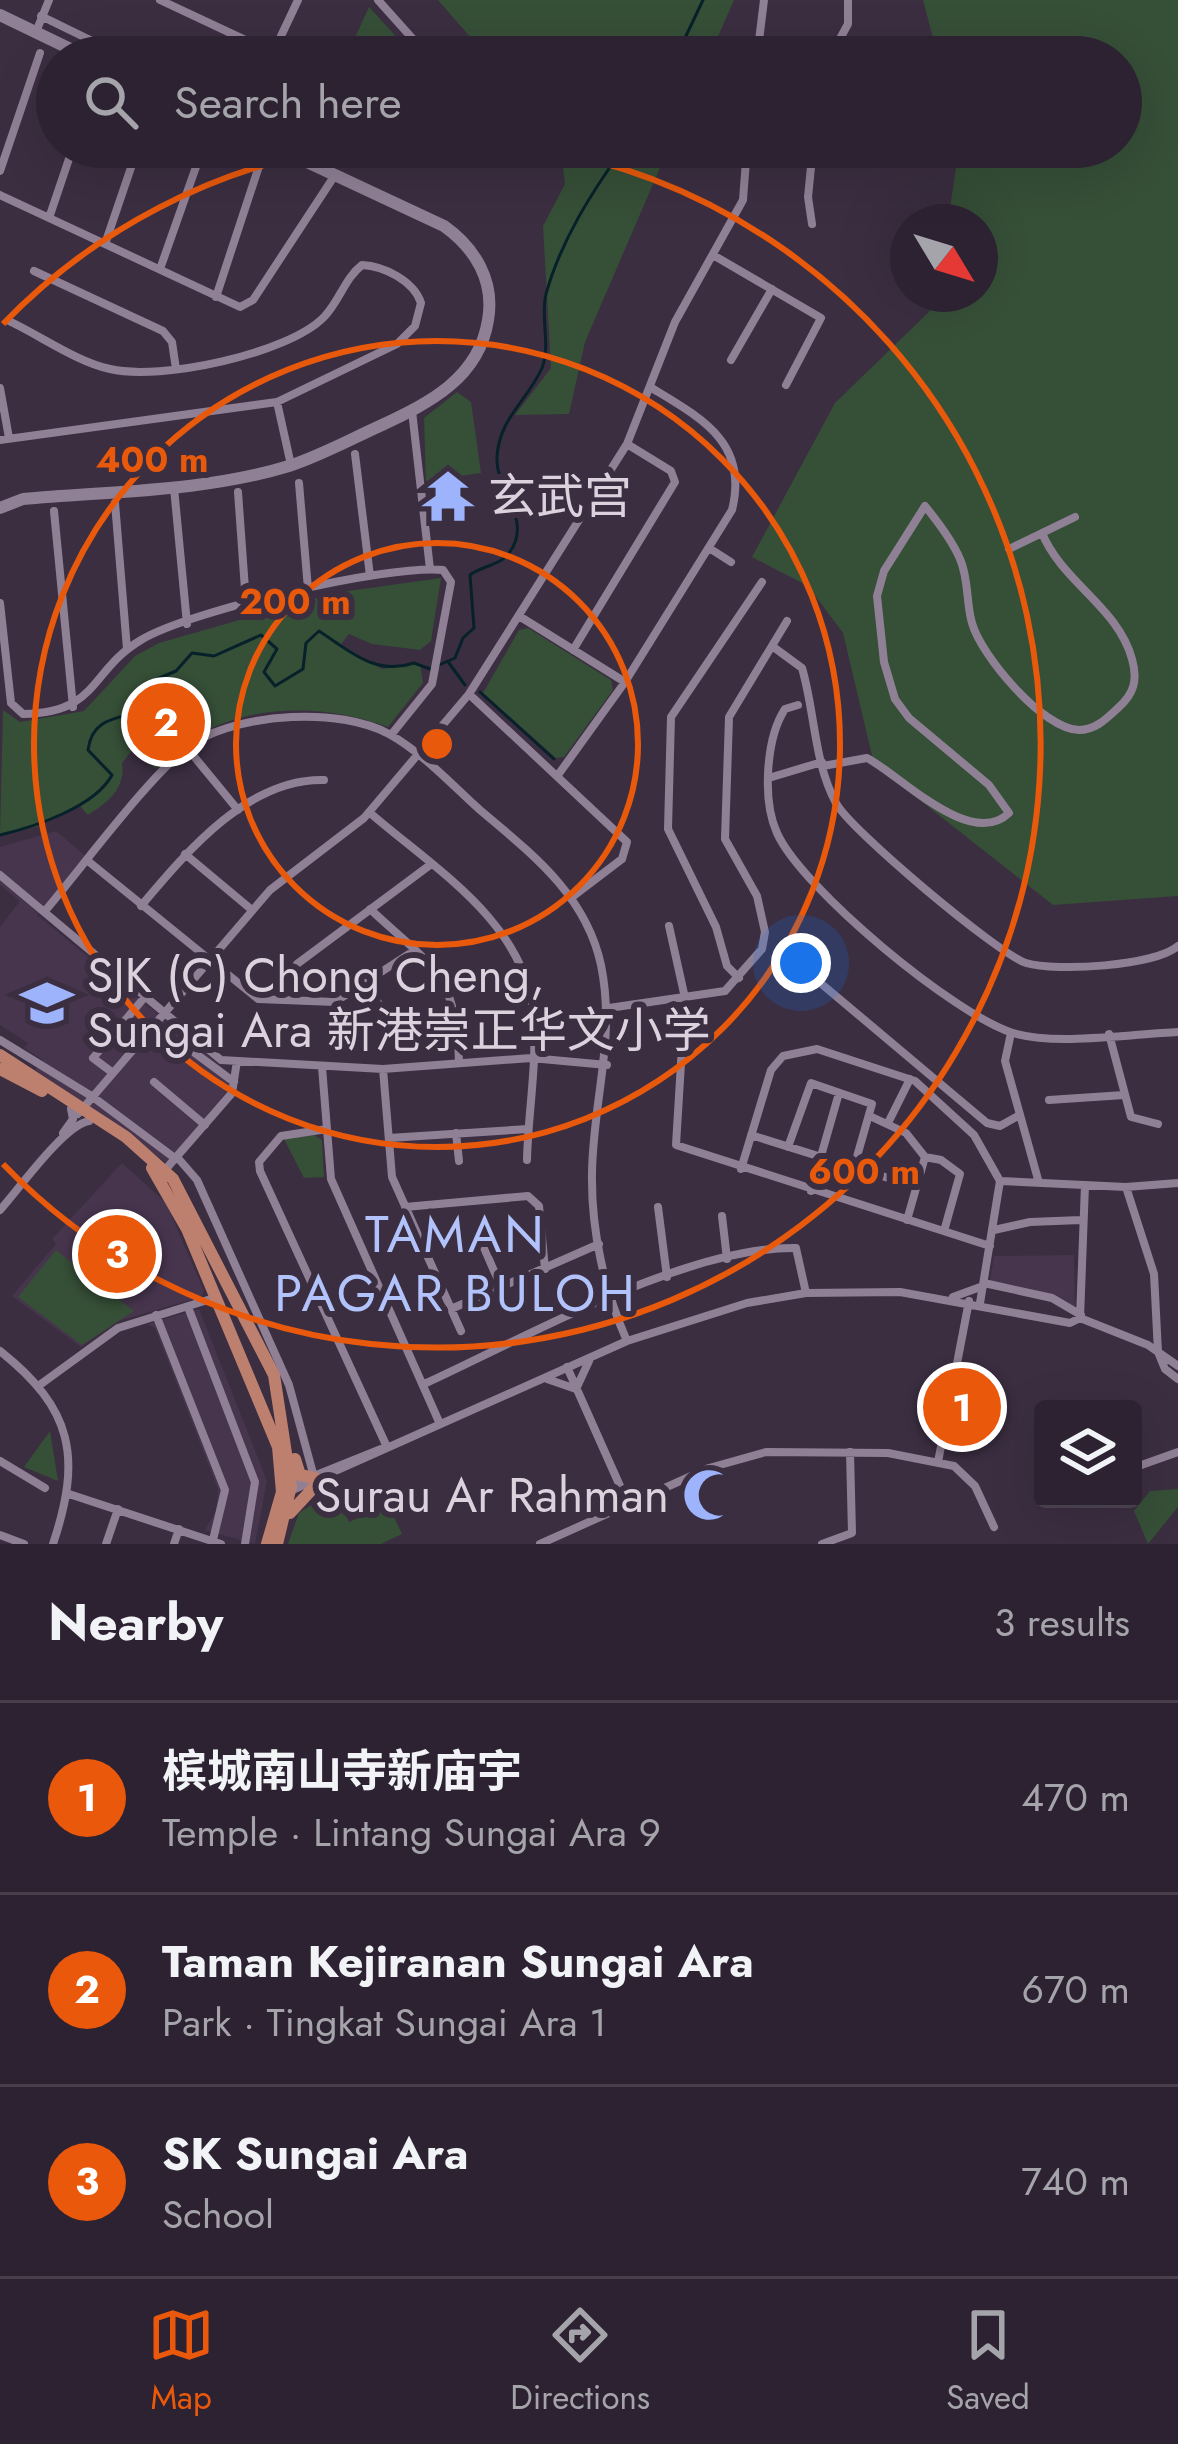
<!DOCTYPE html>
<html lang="en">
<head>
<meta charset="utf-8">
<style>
  :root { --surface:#2c2231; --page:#382f3d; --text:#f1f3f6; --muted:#a6a4ab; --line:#483f4d; --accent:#ea580c }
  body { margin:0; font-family:Jost,"Noto Sans SC",sans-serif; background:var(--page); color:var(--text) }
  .controls { position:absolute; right:36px; bottom:36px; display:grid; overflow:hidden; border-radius:12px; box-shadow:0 12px 48px #0002 }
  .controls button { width:108px; height:108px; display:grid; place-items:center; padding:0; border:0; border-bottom:3px solid var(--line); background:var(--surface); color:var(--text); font:60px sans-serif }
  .compass { position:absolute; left:890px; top:204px; width:108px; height:108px; border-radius:50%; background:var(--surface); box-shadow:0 12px 48px #0002; rotate:128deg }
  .you { position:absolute; left:801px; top:963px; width:42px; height:42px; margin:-30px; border:9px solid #fff; border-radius:50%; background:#1a73e8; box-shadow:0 0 0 18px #1a73e833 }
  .badge { display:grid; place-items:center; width:78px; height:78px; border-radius:50%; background:var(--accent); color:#fff; font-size:39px; font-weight:700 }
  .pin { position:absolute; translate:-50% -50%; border:6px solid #fff; box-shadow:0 3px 12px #0006 }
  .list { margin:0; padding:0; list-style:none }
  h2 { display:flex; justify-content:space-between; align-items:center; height:156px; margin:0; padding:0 48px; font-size:51px }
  h2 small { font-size:39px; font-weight:400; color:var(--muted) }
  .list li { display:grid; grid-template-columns:78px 1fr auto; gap:36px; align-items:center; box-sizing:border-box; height:192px; padding:0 48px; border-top:3px solid var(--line) }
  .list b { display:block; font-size:45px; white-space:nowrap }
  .list p { margin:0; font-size:39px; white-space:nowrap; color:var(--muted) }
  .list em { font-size:39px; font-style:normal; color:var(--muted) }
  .icon { flex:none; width:66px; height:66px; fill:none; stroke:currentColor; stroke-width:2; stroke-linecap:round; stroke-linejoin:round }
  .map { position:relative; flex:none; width:1178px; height:1544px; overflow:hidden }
  .search { position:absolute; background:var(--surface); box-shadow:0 12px 48px #0002; left:36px; right:36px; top:36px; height:132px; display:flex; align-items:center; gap:30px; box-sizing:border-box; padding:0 42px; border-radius:66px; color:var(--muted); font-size:45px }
  .sheet { height:732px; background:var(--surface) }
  nav { display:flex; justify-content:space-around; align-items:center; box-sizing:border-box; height:168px; border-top:3px solid var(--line); background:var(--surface); font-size:33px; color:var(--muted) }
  nav a { display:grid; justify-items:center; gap:6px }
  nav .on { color:var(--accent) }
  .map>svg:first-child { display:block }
</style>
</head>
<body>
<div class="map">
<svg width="1178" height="1544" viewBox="0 0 1178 1544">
  <rect width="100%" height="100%" fill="#3b2e41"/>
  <!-- built -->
  <path fill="#47354e" d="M56,831L87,857L37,915L232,1075L229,1089L167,1163L35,1070L43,1060L24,1048L28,1043L0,1025V927L20,901L0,885V847Z
    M122,1163L166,1203L204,1291L201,1297L118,1321L81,1347L12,1296L56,1244L52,1239Z
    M1074,1255L1075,1315L1053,1302L989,1288L994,1256Z
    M199,1309L267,1481L255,1544L205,1530L216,1511L218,1489L155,1328L147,1324Z"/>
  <!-- green -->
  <path fill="#364f37" d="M438,0H734L709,57H481L484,53Z
    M923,0H1178V896L1053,905L874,764L843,633L808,586L752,557L835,403L936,305L938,294H980V222H948L959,147H1121V57H938Z
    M369,7L415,57H346Z
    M487,147H669L585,342L569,414L515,415L551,368L543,226L565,184L563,168L546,155L526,166Z
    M457,392L471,402L481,473L426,481L424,418Z
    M441,578L431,641L420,650L372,644L349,634L341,644L382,669L420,663L423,683L388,727C310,698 214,704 156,769L150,764L153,756L138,743L122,763C126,788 108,803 88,815L80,806L36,827L0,835L3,710L20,722L84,711L135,656L159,643L334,593Z
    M528,628L611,680L613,690L564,757L556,758L483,693L519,630Z
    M314,1135L322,1140L324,1177L304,1178L284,1139Z
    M56,1250L134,1311L82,1345L18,1297Z
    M50,1431L58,1481L24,1467Z
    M1178,1489V1507L1148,1544L1134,1511L1150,1491Z
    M334,1490L349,1522L388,1504L402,1534L381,1544H288L299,1513Z"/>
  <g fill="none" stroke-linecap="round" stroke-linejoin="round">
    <!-- stream -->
    <path stroke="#07212a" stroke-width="3" d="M676,57L703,0
      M449,663L465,685
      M480,692L554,759
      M0,835C34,827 95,807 112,775L88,750C92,717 118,719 145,710L152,681L176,671L192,653L214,656L261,635L277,649L264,672L275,686L303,669L306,643L319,631C351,652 376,676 414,663L430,669L455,658L463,638L474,628L470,575C480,567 502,564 509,553C534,520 495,491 497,457C499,418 528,400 542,368C551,345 540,318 546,294C561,240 592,192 624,147"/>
    <!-- street -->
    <path stroke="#908096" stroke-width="8" d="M160,0L273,53
      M378,0L429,57
      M41,16L125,57
      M36,32L49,0
      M273,53L298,0
      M757,57L764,0
      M830,57L848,24V0
      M0,171L40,53
      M0,195L240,307L253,300L335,175
      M49,218L73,147
      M812,224L808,197L813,147
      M105,244L138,147
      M713,255L821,318L786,385
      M160,269L203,147
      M34,271L163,331L172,342L176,369
      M216,297L262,157
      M731,360L772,289
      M0,388L9,438
      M277,402L291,465
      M412,411L430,569
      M0,440L277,402L397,344L415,326L421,303C414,281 384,266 362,265C345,278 339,302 324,317C288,354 160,381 110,369C77,362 41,336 9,321
      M355,454L370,576
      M299,483L308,589
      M174,488L187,624
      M238,492L246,603
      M115,503L127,649
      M54,511L73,707
      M709,548L731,562
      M1009,549L1075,517
      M0,603L11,703L23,714C99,713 89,671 141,640C188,611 389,564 443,570L451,582L432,684L391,735
      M519,616L625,682
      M772,646L802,668C815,712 814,763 836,803C849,829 998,954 1026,963C1056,972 1155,966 1178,946
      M573,650L675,482L671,471L627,444
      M469,694L627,842L622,859L572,897
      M798,705L785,709C766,738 762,800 777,833C802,889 955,1015 1013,1033C1055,1046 1132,1034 1178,1032
      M187,748L238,810
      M823,766L867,758C900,775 971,850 1009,813L989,785L909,718L895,699L884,662L877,596L884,571L925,506C938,522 952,540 960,559C969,579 966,603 972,623C981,656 1044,730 1079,730C1096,730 1107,718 1118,708C1134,694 1138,680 1132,659C1118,607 1062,582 1042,533
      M558,775L625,682L732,510C749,442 701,418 650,387
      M772,777L822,762
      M369,812C432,867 525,922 533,1013C538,1060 528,1112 527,1160
      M185,854L252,910
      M88,861L258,999L335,1002L415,950
      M0,875L221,1060L383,1069L531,1058L607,1065
      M141,906C185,854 247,778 324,780
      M370,909C431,966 457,973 459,1063
      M44,912C78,873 156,766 195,742C244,713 339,707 389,734C423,753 452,785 480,810C532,854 586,895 601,965C616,1038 593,1100 592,1173C591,1230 604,1289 627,1341
      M669,926L685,998L676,1145L990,1246
      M297,964L430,865
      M799,965L987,1123L1000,1126L1018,1116
      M739,978L727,966L716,927L668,829L671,717L762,582
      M366,987L386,1013L389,1028
      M609,1008L725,991L762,949L765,932L757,896L725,839L729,717L787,621
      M1011,1033L1005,1061L1039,1183
      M1109,1034L1131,1117L1158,1124
      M186,1035L180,1042L234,1082
      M0,1040L93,1097L176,1159
      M322,1067L331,1179L440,1424
      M383,1069L392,1177L461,1331
      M113,1073L93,1058L144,998
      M154,1082L205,1125
      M1049,1100L1124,1095
      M78,1114L270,890L364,818L469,694L627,444L675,322L743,200L747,147
      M874,1118L906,1133L925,1157L907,1220
      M888,1123L910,1079
      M327,1129L281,1136L259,1162L260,1171L387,1447
      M63,1133L73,1119L71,1109
      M456,1133L459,1161
      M751,1135L917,1187
      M389,1138L528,1129
      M788,1147L811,1083L872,1104L854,1167
      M177,1157L197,1180L289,1385L314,1477
      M925,1157L941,1160L960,1174L944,1231
      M741,1169L771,1070L783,1056L817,1049L915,1081L974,1135L1000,1181L980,1303
      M165,1170L232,1093L237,1061
      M1000,1181L1126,1187L1178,1183
      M1126,1187L1154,1274L1158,1352L1165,1369L1178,1379
      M811,1191L839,1093
      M405,1207L528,1196L539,1206L545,1269
      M658,1207L667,1277
      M0,1210C19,1189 64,1125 89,1121
      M722,1216L727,1259
      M994,1230L1030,1222L1081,1220
      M478,1234L501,1287
      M984,1283L1052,1298L1081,1315
      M953,1297L983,1286
      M188,1307L255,1482L245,1544
      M451,1309L599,1244
      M156,1315L225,1490L212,1544
      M1080,1318L1085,1185
      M0,1351C73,1409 82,1457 53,1544
      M567,1367L628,1504
      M547,1379L576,1389L589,1361
      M41,1384L118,1328L214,1298
      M424,1384C525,1338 687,1246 796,1248L806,1293
      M0,1461L45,1488
      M938,1462L969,1301
      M1133,1468L1178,1452
      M289,1486L386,1447
      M288,1492L627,1341L747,1303L806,1293L900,1292L1070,1323L1080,1318L1148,1345L1178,1366
      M69,1494L221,1544
      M0,1535L24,1544
      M106,1544L118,1509
      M174,1544L179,1529
      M540,1544L709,1468L766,1452L888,1453L954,1466L975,1486L994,1527
      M822,1544L852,1533L850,1452"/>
    <!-- secondary -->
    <path stroke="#908096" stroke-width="12" d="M0,15L87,57
      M0,508L23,499C110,491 204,492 289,466C320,456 351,439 382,425C429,403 479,378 488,320C495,281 475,248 444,226L275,147"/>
    <!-- primary -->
    <path stroke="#be806e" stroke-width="12" d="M0,1055L126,1137L173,1179L274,1375L291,1486L277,1544
      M0,1069L42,1091
      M152,1168L187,1229L278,1447L282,1492L267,1544
      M295,1459L300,1475L315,1478
      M290,1513L317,1484"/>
  </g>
  <!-- distance rings -->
  <g fill="none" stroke="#e8590c" stroke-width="6">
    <circle cx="437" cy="744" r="201"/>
    <circle cx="437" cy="744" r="403"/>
    <path d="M3 324A604 604 0 0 1 343 147M531 147A604 604 0 1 1 3 1164"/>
  </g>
  <!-- icons -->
  <defs>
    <g id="temple-bare" transform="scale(4.14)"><path d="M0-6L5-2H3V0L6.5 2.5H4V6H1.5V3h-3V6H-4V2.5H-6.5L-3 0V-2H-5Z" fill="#9db4fd" stroke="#3b2e41" stroke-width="2.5" paint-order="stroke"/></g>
    <g id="school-bare" transform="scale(4.14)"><path d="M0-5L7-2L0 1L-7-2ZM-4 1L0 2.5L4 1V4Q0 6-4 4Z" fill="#9db4fd" stroke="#3b2e41" stroke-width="2.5" paint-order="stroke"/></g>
    <g id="mosque-bare" transform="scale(4.14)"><path d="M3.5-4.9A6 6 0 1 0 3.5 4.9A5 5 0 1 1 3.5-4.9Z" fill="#9db4fd" stroke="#3b2e41" stroke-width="2.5" paint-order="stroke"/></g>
  </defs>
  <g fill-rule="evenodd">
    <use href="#temple-bare" x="448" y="496"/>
    <use href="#school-bare" x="47" y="1003"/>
    <use href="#mosque-bare" x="709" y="1495"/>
  </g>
  <g text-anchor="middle" stroke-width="12" stroke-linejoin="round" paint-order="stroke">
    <!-- poi labels -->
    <g font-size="48" fill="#dbd2de" stroke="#3b2e41" text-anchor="start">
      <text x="488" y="513">玄武宫</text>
      <text x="87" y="992">SJK (C) Chong Cheng,<tspan x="87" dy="55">Sungai Ara 新港崇正华文小学</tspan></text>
      <text x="669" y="1512" text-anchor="end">Surau Ar Rahman</text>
    </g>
    <!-- neighbourhood labels -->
    <g font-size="51" letter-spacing="3" fill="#b1c3fa" stroke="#3b2e41">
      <text x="456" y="1252">TAMAN<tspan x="456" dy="59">PAGAR BULOH</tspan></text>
    </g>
  </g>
  <circle cx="437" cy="744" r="18" fill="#e8590c" stroke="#3b2e41" stroke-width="6"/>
  <g font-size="36" text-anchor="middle" font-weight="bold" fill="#e8590c" stroke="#3b2e41" stroke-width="12" stroke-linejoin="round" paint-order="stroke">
    <text x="152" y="472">400 m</text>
    <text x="295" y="614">200 m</text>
    <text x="864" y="1184">600 m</text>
  </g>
</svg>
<div class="controls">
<button><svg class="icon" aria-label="layers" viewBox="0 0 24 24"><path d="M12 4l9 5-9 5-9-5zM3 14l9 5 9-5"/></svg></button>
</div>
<svg class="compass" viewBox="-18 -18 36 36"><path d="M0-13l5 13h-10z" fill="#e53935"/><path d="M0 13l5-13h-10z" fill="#a6a4ab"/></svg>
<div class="you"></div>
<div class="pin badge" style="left:962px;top:1407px">1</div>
<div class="pin badge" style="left:166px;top:722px">2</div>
<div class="pin badge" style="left:117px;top:1254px">3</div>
<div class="search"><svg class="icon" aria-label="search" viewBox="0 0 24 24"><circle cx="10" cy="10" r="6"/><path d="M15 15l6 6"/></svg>Search here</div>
</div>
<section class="sheet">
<h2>Nearby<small>3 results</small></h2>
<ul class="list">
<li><span class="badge">1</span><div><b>槟城南山寺新庙宇</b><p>Temple · Lintang Sungai Ara 9</p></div><em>470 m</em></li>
<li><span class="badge">2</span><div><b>Taman Kejiranan Sungai Ara</b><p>Park · Tingkat Sungai Ara 1</p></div><em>670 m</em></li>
<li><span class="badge">3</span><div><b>SK Sungai Ara</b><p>School</p></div><em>740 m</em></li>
</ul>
</section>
<nav>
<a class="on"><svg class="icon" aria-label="map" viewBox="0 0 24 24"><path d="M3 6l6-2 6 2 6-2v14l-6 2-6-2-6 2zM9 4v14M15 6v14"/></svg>Map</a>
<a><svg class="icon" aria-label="directions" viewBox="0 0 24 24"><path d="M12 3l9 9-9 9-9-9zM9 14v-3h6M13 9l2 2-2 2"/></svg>Directions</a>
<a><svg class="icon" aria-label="saved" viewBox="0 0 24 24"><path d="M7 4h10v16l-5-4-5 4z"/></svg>Saved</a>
</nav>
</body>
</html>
